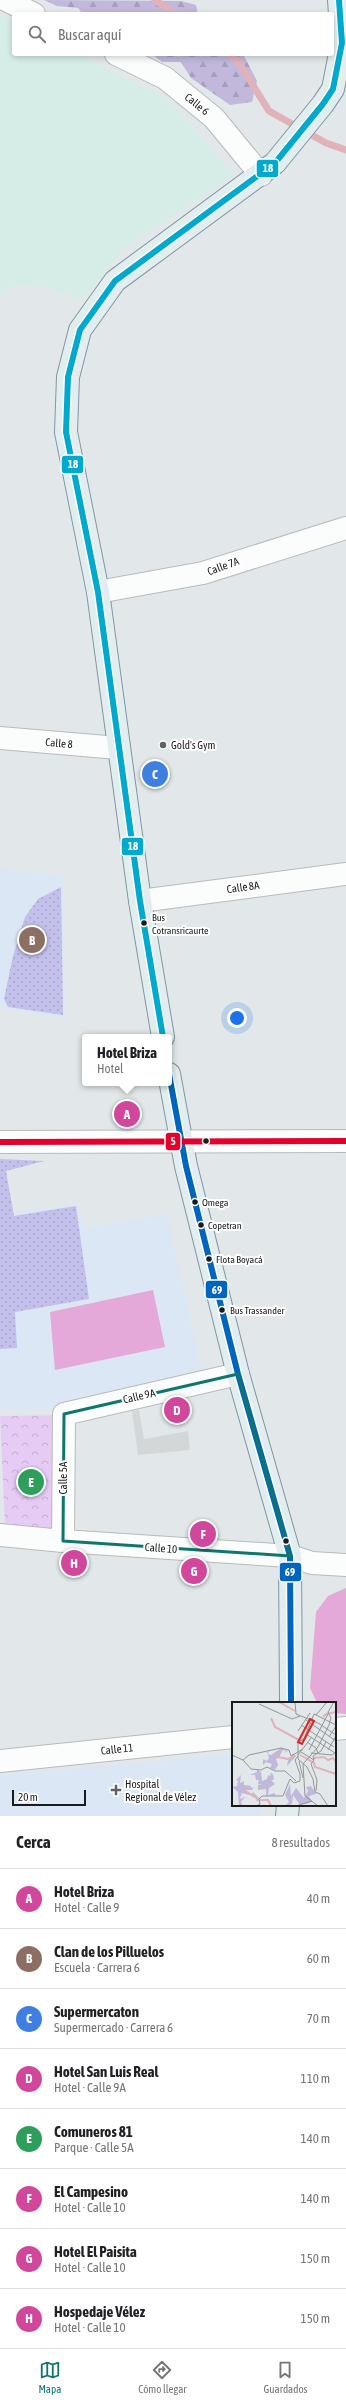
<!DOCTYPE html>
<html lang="es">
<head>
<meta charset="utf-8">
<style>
  :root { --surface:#fff; --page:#f6f6f6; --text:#202124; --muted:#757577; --line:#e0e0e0; --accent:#0f766e }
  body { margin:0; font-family:"Asap Condensed",sans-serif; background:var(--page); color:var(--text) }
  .scale { position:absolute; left:12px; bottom:10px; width:74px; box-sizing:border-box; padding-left:4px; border:2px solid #1b1b1b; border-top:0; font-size:11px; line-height:14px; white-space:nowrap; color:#1b1b1b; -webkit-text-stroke:3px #fff; paint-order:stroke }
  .you { position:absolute; left:237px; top:1018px; width:14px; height:14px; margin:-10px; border:3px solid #fff; border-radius:50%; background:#1a73e8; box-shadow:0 0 0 6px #1a73e833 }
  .badge { display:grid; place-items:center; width:26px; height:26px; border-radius:50%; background:var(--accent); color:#fff; font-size:13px; font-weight:700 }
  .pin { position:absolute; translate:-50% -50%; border:2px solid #fff; box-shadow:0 1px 4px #0006 }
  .popup { position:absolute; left:82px; top:1034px; width:90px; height:52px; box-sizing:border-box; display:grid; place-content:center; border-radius:4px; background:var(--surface); filter:drop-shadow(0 1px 3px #0005); font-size:13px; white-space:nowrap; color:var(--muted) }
  .popup b { font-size:15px; color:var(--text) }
  .popup::after { content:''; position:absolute; left:50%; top:100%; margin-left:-8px; border:8px solid transparent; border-top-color:var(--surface) }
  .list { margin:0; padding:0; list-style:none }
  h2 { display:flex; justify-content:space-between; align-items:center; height:52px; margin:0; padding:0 16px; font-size:17px }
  h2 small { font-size:13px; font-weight:400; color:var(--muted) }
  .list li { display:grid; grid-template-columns:26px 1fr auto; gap:12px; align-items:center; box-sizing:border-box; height:60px; padding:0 16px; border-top:1px solid var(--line) }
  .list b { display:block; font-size:15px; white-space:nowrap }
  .list p { margin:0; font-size:13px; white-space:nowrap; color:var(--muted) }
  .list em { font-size:13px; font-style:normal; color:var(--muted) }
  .icon { flex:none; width:22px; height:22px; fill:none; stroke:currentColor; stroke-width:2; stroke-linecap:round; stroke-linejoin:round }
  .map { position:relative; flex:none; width:346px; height:1816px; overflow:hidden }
  .search { position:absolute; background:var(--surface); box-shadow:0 2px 6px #0003; left:12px; right:12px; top:12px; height:44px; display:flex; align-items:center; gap:10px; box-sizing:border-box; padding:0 14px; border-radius:4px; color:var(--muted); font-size:15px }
  .sheet { height:532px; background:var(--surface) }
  nav { display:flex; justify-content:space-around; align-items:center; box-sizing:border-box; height:56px; border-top:1px solid var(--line); background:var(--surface); font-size:11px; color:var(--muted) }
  nav a { display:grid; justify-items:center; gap:2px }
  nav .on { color:var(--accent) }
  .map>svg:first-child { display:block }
</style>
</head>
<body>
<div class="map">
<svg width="346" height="1816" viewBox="0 0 346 1816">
  <defs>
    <pattern id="grass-dots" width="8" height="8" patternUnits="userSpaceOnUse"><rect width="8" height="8" fill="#c3c0ec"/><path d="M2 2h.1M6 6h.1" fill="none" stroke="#a7a4ca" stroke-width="1.8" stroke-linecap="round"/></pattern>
    <pattern id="forest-firs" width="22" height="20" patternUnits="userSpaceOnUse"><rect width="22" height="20" fill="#c1b8dc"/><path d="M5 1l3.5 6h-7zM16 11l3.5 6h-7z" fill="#a59ebc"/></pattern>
    <pattern id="park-crowns" width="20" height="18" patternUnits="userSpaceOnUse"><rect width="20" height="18" fill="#e6ccf5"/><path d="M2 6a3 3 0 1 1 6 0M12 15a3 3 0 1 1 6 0" fill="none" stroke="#c5afd1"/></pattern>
  </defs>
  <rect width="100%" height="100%" fill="#e2e8ea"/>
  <!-- commercial -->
  <path fill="#d6ede7" d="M0,14L14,21V54H78L165,98L235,175L126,246L82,299L38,286L11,285L0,296Z"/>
  <!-- education -->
  <path fill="#dce7f6" d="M0,869L63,876L65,1018L5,1009L4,1006L0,1004Z
    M77,1204L85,1229L167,1213L203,1378L66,1408L0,1410V1214Z
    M227,1755H233V1805H263L262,1816H0V1775Z"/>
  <!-- religious -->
  <path fill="#d4d7d8" d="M139,1410L144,1439L188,1431L190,1450L138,1455L132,1411Z"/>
  <!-- grass -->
  <path fill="url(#grass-dots)" d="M61,887L63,1015L8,1007L4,999L13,956L25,917L38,899Z
    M0,1159L44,1161L6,1171L14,1216L76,1206L89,1299L15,1312L17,1348L0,1349Z"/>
  <!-- forest -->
  <path fill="url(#forest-firs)" d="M44,0L181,1L196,5L198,14H83L78,8L57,6Z
    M152,54H243L257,81L252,102L230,105L191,78L181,62H162Z"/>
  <!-- park -->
  <path fill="url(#park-crowns)" d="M58,1415L59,1530L5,1526L0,1416Z"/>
  <!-- pitch -->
  <path fill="#e4a9d8" d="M153,1290L165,1347L55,1370L50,1312Z
    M346,1588V1714L335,1713V1703H317L310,1688L316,1612L328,1596Z"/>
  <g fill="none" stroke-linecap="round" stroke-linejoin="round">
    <!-- stream -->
    <path stroke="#e1b2ba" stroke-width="7" d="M155,0L175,14
      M228,54L238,61L269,111L326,143L346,150"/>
    <!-- minor casing -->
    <g stroke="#b8babb" stroke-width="24">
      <path id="minor" d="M6,0L34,14
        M116,54L165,78L214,118L261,175
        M98,592L203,573L346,528
        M0,738L118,748
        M140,901L346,874
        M0,1142L346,1141
        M0,1535L63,1541L290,1556L312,1563L346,1565
        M63,1541L64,1414L238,1374
        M335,1729L346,1728
        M0,1761L233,1737"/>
    </g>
    <!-- major casing -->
    <g stroke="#8096a0" stroke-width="24">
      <path id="major" d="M163,1037L140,901L98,592L66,432L68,377L80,330L115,281L275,163L323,104L333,89L342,43L339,0
        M169,1074L186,1166L238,1374L290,1556L291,1703
        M287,1816L288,1805"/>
    </g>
    <!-- minor -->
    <use href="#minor" stroke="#fbfcfc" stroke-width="22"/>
    <!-- major -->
    <use href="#major" stroke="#e2edf0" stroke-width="22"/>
    <!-- bus-1 casing -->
    <g stroke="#fff" stroke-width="9">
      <path id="bus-1" d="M169,1074L186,1166L238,1374L290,1556L291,1703"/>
    </g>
    <!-- bus-2 casing -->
    <g stroke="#fff" stroke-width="9">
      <path id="bus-2" d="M0,1142L346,1141"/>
    </g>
    <!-- bus-3 casing -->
    <g stroke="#fff" stroke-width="9">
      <path id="bus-3" d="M163,1037L140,901L98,592L66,432L68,377L80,330L115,281L275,163L323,104L333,89L342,43L339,0"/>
    </g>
    <!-- bus-1 -->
    <use href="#bus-1" stroke="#0065bd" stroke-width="6"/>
    <!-- bus-2 -->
    <use href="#bus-2" stroke="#e4002b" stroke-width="6"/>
    <!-- bus-3 -->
    <use href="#bus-3" stroke="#00a9ce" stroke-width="6"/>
  </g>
  <!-- marked area -->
  <path fill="none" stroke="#0f766e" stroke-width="3" stroke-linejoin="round" d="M238,1374L290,1556L63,1541L64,1414Z"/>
  <!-- markers -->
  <g fill="#616363" stroke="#fff" stroke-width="1.5">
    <circle cx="163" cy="745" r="4"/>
    <path d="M114 1784h4v4h4v4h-4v4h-4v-4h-4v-4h4z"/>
  </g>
  <g fill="#1b1b1b" stroke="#fff" stroke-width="1.5">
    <circle cx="144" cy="923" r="3.5"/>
    <circle cx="206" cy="1141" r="3.5"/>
    <circle cx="195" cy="1202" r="3.5"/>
    <circle cx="201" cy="1225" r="3.5"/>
    <circle cx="209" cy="1259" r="3.5"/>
    <circle cx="222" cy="1310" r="3.5"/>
    <circle cx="286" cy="1541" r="3.5"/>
  </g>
  <g text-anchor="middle" stroke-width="4" stroke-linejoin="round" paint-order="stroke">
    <!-- bus labels -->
    <g font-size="10" fill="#1b1b1b" stroke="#fff" text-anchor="start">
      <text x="152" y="921">Bus<tspan x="152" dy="13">Cotransricaurte</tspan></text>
      <text x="202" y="1206">Omega</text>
      <text x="208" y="1229">Copetran</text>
      <text x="216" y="1263">Flota Boyacá</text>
      <text x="230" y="1314">Bus Trassander</text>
    </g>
    <!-- street labels -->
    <g font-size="11" fill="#1b1b1b" stroke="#fff">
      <text transform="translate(197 104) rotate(39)" y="4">Calle 6</text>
      <text transform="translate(223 566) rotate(-20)" y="4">Calle 7A</text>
      <text transform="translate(59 743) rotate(5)" y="4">Calle 8</text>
      <text transform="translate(243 887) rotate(-8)" y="4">Calle 8A</text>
      <text transform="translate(139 1396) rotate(-13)" y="4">Calle 9A</text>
      <text transform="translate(63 1478) rotate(-90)" y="4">Calle 5A</text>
      <text transform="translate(161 1548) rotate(4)" y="4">Calle 10</text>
      <text transform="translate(117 1749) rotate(-6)" y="4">Calle 11</text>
    </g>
    <!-- poi labels -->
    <g font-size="11" fill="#1b1b1b" stroke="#fff" text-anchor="start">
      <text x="171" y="749">Gold's Gym</text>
      <text x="125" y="1788">Hospital<tspan x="125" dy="13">Regional de Vélez</tspan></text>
    </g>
  </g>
  <!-- overview -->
  <g transform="translate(232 1702)">
    <rect width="104" height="104" fill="#e2e8ea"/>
    <path d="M49,46L56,49L52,51L54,49L51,48L47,55L58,57L61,51L64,54L55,64L56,58L48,55L44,57L46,63L43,68L38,66L40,62L34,60L31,63V57L35,59L37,56L35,50L38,49L35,52L39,53ZM25,67L28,69L25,73L29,69L30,79L35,77L36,73L39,74L38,71L41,72L42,78H39L43,82L37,86L36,93L42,91L44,93L34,94V87L26,88V83H30L26,82L27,78H24L23,73H18L25,70ZM9,73L8,81L12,79V83L19,84V86L22,85L20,88H13L19,93L21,90L27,96L26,100L24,98L26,96L21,94L10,91L8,96L9,97L12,95H13L9,100L10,103L7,104L6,90L0,85L5,84L6,79L4,78ZM58,82L59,94L64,86L72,96L76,89L74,85L79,84L84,92L77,94L80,100L68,103L61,93L60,102L53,104L57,100L53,93Z" fill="#c1b8dc"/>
    <path fill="none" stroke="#e1b2ba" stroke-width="2" d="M47,0L63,9M91,15L94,12L104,10M39,16L43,25L67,38M68,53L82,61L83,65L104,72M46,55L56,57L63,54M82,56L92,55L96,58L101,56L104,60M12,88L26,97M28,98H36L39,104"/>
    <path fill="none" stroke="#929697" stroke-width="1" d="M63,0L64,12L86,21L104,33M95,0L84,13L82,12L72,37L66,40V57L75,65L81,77L83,90L88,92L96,104M27,2L60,17L68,14M84,13L104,23M74,18L104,39M69,23L102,45M66,29L78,11M74,32L103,51M97,35L104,24M75,40L84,46L86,51M77,48L96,12M96,48L104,34M69,50L82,58M79,51L100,53L104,50M0,53L11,58L17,53L49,46L57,48L59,54L71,47M66,53L79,36M11,58L19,67L29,68L35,65L43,69H53L64,79M82,58L79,62L85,78L84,89M82,58L81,54L89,49L94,40M67,59L71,76M24,104L28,102L27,97L30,94H51L58,77L62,81L68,79V72L63,58L66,54M64,104L80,99M86,104L73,94L71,62L86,45L97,23L99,16L96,10L102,0"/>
    <path fill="#d62828" fill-opacity="0.15" stroke="#d62828" stroke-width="2" d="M78,17L82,19L70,42L66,40Z"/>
    <rect width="104" height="104" fill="none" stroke="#1b1b1b" stroke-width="2"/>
  </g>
  <g stroke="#fff" stroke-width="1.5">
    <rect x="256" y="159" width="23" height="19" rx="4" fill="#00a9ce"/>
    <rect x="61" y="455" width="23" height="19" rx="4" fill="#00a9ce"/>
    <rect x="121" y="837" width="23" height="19" rx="4" fill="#00a9ce"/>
    <rect x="165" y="1132" width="16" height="19" rx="4" fill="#e4002b"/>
    <rect x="205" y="1280" width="23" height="19" rx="4" fill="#0065bd"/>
    <rect x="279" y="1562" width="23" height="20" rx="4" fill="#0065bd"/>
  </g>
  <g font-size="11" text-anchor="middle" font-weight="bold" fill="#fff">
    <text x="268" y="172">18</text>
    <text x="73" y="468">18</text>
    <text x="133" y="850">18</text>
    <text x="173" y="1145">5</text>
    <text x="217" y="1294">69</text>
    <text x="290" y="1576">69</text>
  </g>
</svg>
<div class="scale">20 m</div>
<div class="you"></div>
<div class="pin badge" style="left:127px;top:1114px;background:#d1479c">A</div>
<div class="popup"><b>Hotel Briza</b>Hotel</div>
<div class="pin badge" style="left:32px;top:940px;background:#8d6e63">B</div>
<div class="pin badge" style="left:155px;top:774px;background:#3f7fe0">C</div>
<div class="pin badge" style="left:177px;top:1410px;background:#d1479c">D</div>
<div class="pin badge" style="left:31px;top:1482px;background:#2e9e5b">E</div>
<div class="pin badge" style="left:203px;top:1534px;background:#d1479c">F</div>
<div class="pin badge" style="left:194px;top:1571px;background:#d1479c">G</div>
<div class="pin badge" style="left:74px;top:1563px;background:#d1479c">H</div>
<div class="search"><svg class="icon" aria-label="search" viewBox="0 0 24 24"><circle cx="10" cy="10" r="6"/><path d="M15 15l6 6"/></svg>Buscar aquí</div>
</div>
<section class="sheet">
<h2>Cerca<small>8 resultados</small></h2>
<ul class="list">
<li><span class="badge" style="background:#d1479c">A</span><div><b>Hotel Briza</b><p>Hotel · Calle 9</p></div><em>40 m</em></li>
<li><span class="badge" style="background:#8d6e63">B</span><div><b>Clan de los Pilluelos</b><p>Escuela · Carrera 6</p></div><em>60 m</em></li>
<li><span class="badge" style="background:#3f7fe0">C</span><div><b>Supermercaton</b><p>Supermercado · Carrera 6</p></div><em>70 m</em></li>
<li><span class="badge" style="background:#d1479c">D</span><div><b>Hotel San Luis Real</b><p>Hotel · Calle 9A</p></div><em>110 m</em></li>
<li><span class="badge" style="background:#2e9e5b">E</span><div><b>Comuneros 81</b><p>Parque · Calle 5A</p></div><em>140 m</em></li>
<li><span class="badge" style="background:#d1479c">F</span><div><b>El Campesino</b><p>Hotel · Calle 10</p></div><em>140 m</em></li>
<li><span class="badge" style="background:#d1479c">G</span><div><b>Hotel El Paisita</b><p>Hotel · Calle 10</p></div><em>150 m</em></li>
<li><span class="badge" style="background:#d1479c">H</span><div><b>Hospedaje Vélez</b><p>Hotel · Calle 10</p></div><em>150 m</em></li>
</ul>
</section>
<nav>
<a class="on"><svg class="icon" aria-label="map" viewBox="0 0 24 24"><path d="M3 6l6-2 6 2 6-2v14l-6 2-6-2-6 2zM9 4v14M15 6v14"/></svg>Mapa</a>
<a><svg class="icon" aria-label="directions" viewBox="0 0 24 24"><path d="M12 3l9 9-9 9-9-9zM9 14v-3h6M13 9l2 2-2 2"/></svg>Cómo llegar</a>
<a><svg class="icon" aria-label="saved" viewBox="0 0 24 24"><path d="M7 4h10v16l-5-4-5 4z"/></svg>Guardados</a>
</nav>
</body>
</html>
